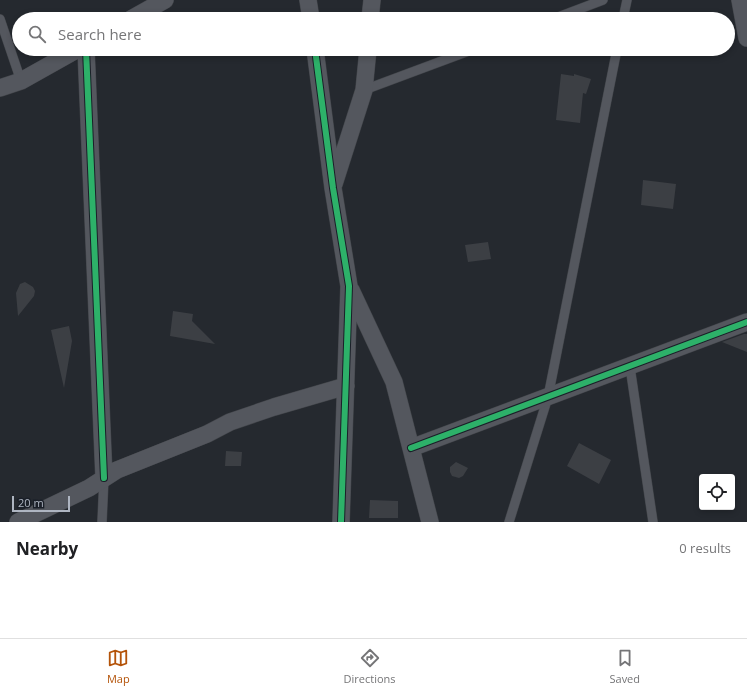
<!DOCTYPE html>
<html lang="en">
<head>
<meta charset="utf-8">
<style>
  :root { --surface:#fff; --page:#f2f2f2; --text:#202124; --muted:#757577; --line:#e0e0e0; --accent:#b45309 }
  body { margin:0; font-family:"Open Sans",sans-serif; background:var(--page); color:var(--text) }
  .controls { position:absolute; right:12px; bottom:12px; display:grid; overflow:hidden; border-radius:4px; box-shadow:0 2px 6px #0003 }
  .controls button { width:36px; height:36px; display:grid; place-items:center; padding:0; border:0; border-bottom:1px solid var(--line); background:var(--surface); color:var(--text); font:20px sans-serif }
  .scale { position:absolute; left:12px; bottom:10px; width:58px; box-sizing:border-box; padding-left:4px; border:2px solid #aeb5c1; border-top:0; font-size:11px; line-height:14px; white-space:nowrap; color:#aeb5c1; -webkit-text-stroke:3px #1a1f28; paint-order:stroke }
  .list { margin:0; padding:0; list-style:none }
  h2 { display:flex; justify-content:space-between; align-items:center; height:52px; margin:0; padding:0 16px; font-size:17px }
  h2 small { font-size:13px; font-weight:400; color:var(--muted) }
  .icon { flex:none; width:22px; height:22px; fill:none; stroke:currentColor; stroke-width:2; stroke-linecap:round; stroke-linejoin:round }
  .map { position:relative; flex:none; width:747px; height:522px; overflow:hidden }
  .search { position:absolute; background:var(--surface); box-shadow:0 2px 6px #0003; left:12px; right:12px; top:12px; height:44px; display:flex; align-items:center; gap:10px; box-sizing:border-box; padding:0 14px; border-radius:22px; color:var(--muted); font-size:15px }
  .sheet { height:116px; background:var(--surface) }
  nav { display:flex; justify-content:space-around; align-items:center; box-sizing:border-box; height:56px; border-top:1px solid var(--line); background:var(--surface); font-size:11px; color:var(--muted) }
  nav a { display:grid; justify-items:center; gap:2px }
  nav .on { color:var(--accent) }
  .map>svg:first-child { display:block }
</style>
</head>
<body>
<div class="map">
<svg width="747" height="522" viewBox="0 0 747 522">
  <rect width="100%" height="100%" fill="#25292f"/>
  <!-- building -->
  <path fill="#3c3f44" d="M561,74L574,76V74L591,79L586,94L583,93L580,123L556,120Z
    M643,180L676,184L673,209L641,205Z
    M488,242L491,259L468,262L465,245Z
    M25,282L33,287L35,291L34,296L18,316L16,293L20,284Z
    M173,311L193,314L192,321L215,344L170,336Z
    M69,326L72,341L64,388L51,330Z
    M744,334H747V352L722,342Z
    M579,443L611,460L599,484L567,466Z
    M226,451L242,452L241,466H225Z
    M456,462L468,468L463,476L459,478L452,476L450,472V467Z
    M370,500L398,501V518H369Z"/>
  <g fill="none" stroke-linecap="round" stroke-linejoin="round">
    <!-- service casing -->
    <g stroke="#414449" stroke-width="10">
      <path id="service" d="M0,19L21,81
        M553,19L603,0
        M623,19L627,0
        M364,90L474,49
        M630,367L653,522
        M102,522L104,478
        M509,522L548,397L617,49"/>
    </g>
    <!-- minor casing -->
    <g stroke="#414449" stroke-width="18">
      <path id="minor" d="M308,0L311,19
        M740,0L747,38
        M131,19L165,0
        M370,19L372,0
        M86,49L104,478
        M315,49L333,188L349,286L341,522
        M0,88L21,81L78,49
        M334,184L364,90L368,49
        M351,290L394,382L430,522
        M411,448L747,322
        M18,522L89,488L117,470L207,434L230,422L274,407L346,386"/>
    </g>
    <!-- service -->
    <use href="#service" stroke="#54575e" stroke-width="9"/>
    <!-- minor -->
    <use href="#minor" stroke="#54575e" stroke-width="17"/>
    <!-- cycleway casing -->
    <g stroke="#1a1f28" stroke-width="8">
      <path id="cycleway" d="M86,49L104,478
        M315,49L333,188L349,286L341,522
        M411,448L747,322"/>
    </g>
    <!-- cycleway -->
    <use href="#cycleway" stroke="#2db169" stroke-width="6"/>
  </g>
</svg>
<div class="controls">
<button><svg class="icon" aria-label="locate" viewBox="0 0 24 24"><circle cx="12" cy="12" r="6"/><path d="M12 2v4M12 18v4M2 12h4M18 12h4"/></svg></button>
</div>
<div class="scale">20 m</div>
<div class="search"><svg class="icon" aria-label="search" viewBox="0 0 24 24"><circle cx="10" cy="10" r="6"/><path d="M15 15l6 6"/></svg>Search here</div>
</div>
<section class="sheet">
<h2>Nearby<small>0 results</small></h2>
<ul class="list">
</ul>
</section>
<nav>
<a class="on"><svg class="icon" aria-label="map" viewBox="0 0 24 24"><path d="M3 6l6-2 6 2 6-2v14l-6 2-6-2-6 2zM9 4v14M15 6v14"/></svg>Map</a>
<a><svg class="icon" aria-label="directions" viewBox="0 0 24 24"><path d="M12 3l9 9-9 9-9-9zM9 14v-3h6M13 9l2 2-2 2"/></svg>Directions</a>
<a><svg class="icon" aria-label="saved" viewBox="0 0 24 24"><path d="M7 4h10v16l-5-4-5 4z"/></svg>Saved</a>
</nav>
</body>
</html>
